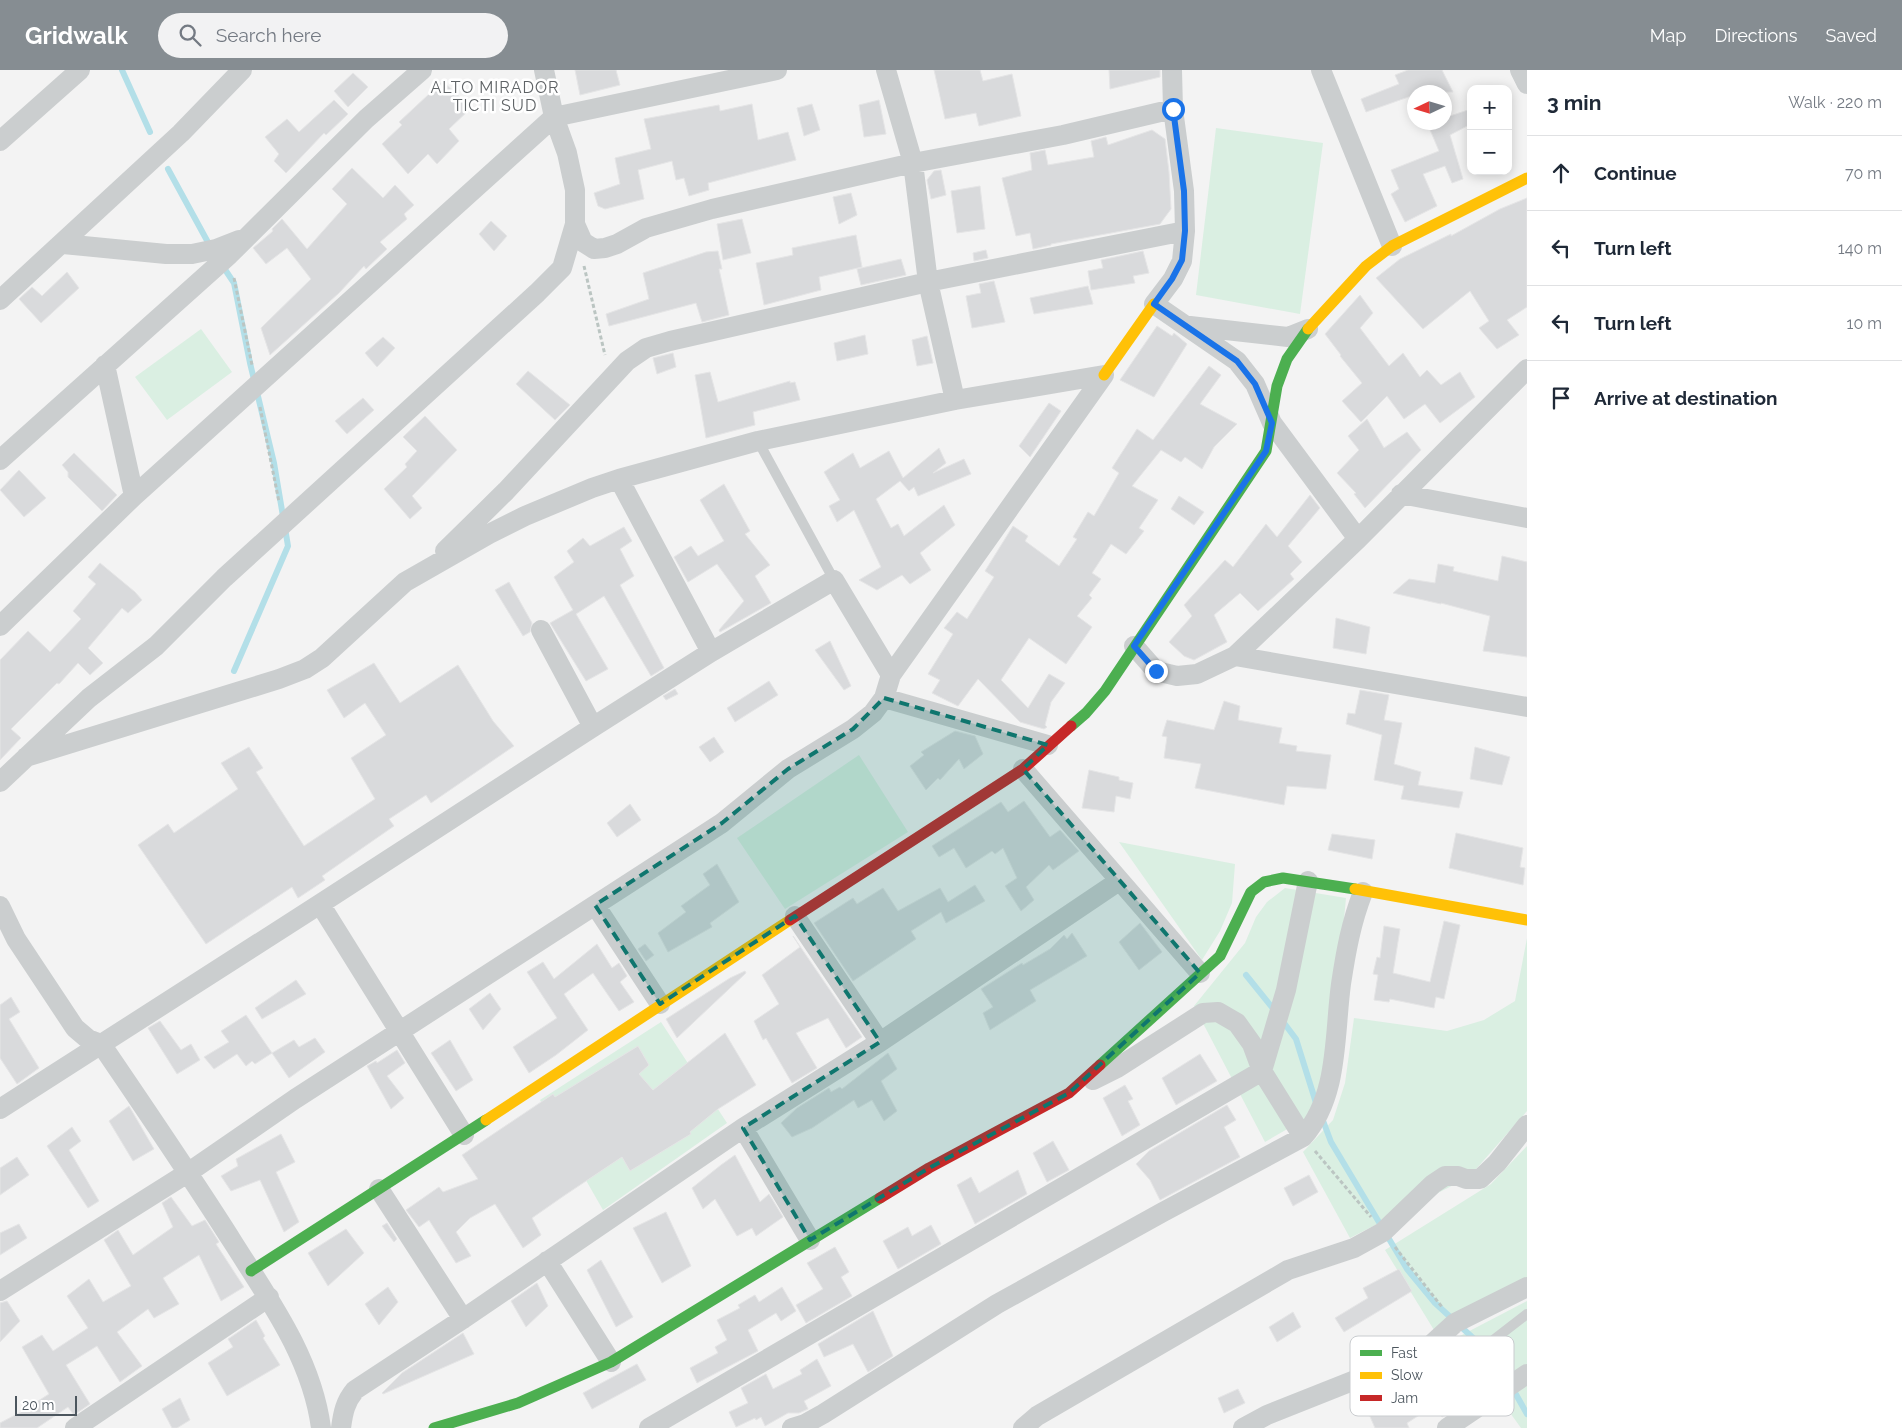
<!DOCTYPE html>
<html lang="en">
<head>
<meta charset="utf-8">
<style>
  :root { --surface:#fff; --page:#f2f2f3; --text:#1f2937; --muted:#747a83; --line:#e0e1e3; --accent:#868d92 }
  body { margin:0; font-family:Raleway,sans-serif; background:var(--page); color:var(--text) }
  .controls { position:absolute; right:15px; top:15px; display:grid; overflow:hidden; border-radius:10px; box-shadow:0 2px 12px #0003 }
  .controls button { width:45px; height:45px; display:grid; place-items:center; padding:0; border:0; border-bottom:1px solid var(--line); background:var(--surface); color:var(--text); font:25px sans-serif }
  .compass { position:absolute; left:1407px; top:15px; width:45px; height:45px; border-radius:50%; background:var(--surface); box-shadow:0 2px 12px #0003; rotate:266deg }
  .scale { position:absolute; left:15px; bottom:12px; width:62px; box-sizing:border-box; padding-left:5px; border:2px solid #4c565e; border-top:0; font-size:14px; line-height:18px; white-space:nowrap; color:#4c565e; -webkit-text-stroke:4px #fff; paint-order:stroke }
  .stop { position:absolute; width:15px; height:15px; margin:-11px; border:4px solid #1a73e8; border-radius:50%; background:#fff }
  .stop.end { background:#1a73e8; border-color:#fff; box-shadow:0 1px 5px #0008 }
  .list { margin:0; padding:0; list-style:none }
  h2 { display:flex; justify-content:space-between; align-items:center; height:65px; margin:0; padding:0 20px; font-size:21px }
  h2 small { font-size:16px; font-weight:400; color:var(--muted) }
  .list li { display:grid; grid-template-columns:32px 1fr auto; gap:15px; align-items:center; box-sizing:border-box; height:75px; padding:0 20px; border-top:1px solid var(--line) }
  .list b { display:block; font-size:19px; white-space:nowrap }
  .list em { font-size:16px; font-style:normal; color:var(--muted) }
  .icon { flex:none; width:28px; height:28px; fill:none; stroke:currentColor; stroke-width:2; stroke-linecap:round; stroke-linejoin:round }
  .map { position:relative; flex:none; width:1527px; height:1358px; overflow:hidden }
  header { display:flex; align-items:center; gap:30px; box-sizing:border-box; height:70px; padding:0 25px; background:var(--accent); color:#fff }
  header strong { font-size:24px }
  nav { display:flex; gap:28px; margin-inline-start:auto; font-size:18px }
  .search { width:350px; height:45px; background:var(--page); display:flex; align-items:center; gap:12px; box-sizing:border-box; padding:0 18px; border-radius:28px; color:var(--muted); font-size:19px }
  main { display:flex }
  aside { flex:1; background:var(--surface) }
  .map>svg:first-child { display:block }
</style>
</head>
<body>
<header>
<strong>Gridwalk</strong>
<div class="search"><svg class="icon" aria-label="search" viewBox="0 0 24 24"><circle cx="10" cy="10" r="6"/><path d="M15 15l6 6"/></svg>Search here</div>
<nav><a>Map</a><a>Directions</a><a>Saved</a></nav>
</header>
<main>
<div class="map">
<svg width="1527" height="1358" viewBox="0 0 1527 1358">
  <rect width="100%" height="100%" fill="#f3f3f3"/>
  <!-- green -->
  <path fill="#daefe2" d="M1216,58L1323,73L1300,244L1196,225Z
    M201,259L232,302L167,350L135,307Z
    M859,685L908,762L785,839L737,768Z
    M1119,772L1235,794L1232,833L1220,861L1202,890Z
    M1285,818L1346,828L1331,985L1308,1047L1265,1072L1194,936L1245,873L1256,847L1267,832Z
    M1527,868V1041L1469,1107L1350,1168L1303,1082L1333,1050L1345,1013L1354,948L1447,961L1484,950L1515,931Z
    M661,952L727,1053L603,1140L540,1030Z
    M1527,1076V1211L1434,1260L1385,1180L1491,1114Z
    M1527,1231V1358H1521L1456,1268Z"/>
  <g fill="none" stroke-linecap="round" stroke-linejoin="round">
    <!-- stream -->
    <path stroke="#b3dfe8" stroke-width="6" d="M122,0L150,62
      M168,99L210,176
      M222,195L234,213L250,293L274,393L288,476L234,601
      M1246,905L1275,941
      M1281,949L1296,969L1317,1036
      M1322,1048L1331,1072L1407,1199L1435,1233L1496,1289L1527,1344"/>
  </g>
  <!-- building -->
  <path fill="#d9dadc" stroke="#e5e5e6" d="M575,0H616L620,15L580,25Z
    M934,0H980L983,11L1012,4L1021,46L979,56L976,43L945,49Z
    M1109,0H1160V7L1110,19Z
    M1408,0H1442L1453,22H1414V25L1366,42L1361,29L1399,14L1395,5Z
    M353,3L368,17L348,37L334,21Z
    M443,11L471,38L449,59L459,71L437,94L428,84L408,104L382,74L402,55L399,52Z
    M334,30L348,44L326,65L324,63L286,103L274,91L279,84L265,67L287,49L299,62Z
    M879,30L886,64L864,67L859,35Z
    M752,34L758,70L788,62L796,90L708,113L709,120L689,126L684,108L676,110L672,91L638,100L644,129L605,139L598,136L594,123L620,114L615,88L651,79L644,49L719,35L720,41Z
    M812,34L820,60L804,66L797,38Z
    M1471,39V54L1450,65L1463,109L1452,113L1445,96L1423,104L1437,136L1405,152L1391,124L1399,119L1391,100L1439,81L1428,55L1434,52H1444V48Z
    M1152,60L1165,69L1169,102L1171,139L1160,154L1051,174V175L1033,179L1030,163L1016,166L1002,108L1032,100L1030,83L1045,80L1048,95L1094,87L1091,71L1106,67L1108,75Z
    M352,98L383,128L395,115L414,135L404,144L407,149L380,172L387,179L366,199L364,196L339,223L270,285L261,258L311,209L287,178L266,194L253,178L273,161L272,159L282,149L307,179L347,134L332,119Z
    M941,100L946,125L931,129L927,110L934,101Z
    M980,116L985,159L957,163L951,121Z
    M851,123L857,145L839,154L833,127Z
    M1527,128V237L1507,250L1519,265L1497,279L1479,258L1489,251L1470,221L1423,259L1376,208L1400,189L1451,164V166L1500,139Z
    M742,149L751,183L723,190L717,154Z
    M491,151L507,166L494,181L479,164Z
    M856,165L862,197L819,207L821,220L764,235L756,193L793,185L792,178Z
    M986,180L988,188L974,191L973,183Z
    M718,181L722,199H719L729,245L702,252L696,233L609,256L606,244L649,229L643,203L706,182Z
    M1143,181L1149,203L1133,206L1135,213L1091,220L1088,201L1103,198L1101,190Z
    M901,189L906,205L861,215L857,199Z
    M67,202L79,218L41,253L19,229L32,217L42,226Z
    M994,211L1005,252L972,258L966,226L981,223L979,214Z
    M1088,216L1093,234L1034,244L1030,228Z
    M1360,225L1373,243L1360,258L1389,296L1403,283L1420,307L1427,300L1441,315L1460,302L1475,327L1440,353L1425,334L1404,349L1387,326L1361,352L1342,331L1362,313L1340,286L1341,285L1325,264Z
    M1157,256L1172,266L1174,263L1187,274L1154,327L1120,310Z
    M865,265L868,284L837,291L834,273Z
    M927,266L933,293L917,296L912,270Z
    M383,267L395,278L377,297L365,283Z
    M673,283L676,297L657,304L653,288Z
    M1209,296L1221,305L1200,334L1237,354L1214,377L1202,399L1185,387L1181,392L1161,380L1132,416L1158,430L1139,458L1144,461L1126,484L1111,474L1092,503L1101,509L1089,525L1092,528L1077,546L1092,557L1066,594L1029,568L1001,610L1028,638L1049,604L1065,613L1051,632L1045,655L1047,657L1044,659L1020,652L978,609L958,636L932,623L940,610L928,604L953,564L944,558L957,542L967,549L994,507L985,501L1013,456L1028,466L1025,471L1059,496L1077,469L1073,467L1088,442L1094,446L1119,403L1112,398L1137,359L1153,370Z
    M528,301L570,335L555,350L516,314Z
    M710,302L718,332L790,311V313L795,312L800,330L753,342L755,355L706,368L695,305Z
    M363,328L374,340L347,364L335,351Z
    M1049,333L1061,341L1030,387L1019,376Z
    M425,346L457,380L412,426L422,438L410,449L384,419L407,397L405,394L417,381L403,367Z
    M1367,349L1384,378L1407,362L1421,380L1365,438L1354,424L1356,423L1337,403L1359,380L1348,366Z
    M939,378L946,393L933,403L964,389L971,404L918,426L914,417L909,421L900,411L876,429L891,458L898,454L904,466L944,435L955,455L920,483L931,500L910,514L902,505L877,520L859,510L881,497L854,440L837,452L829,436L840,430L824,402L853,383L860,398L889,381L903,408Z
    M74,383L117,425L102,441L68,407V402L62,395Z
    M19,400L46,428L24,447L0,420Z
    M724,414L750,461L745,464L770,495L755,506L771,533L720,562L719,560L744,531L717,494L688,512L674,487L691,476L698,486L724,471L700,430Z
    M1310,425L1320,438L1288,476L1302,492L1290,504L1294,509L1258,541L1240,523L1214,545L1227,572L1194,590L1184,586L1169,572L1192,546L1184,535L1225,490L1233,497L1266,454L1277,467Z
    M1179,426L1204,442L1194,455L1171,439Z
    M624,457L632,471L620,479L634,506L620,515L664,598L651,606L604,526L576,544L608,599L586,611L550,553L573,540L554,507L574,492L567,481L583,468L590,476Z
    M1502,486L1527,492V587L1483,581L1490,546L1441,533V534L1393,523L1409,509L1435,513L1438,494L1454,497L1453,501L1498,511Z
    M100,493L135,522L142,530L128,543L122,538L88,578L103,593L90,605L78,593L59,614L57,613L11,659L21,668L0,690V590L28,561L50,582L81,549L73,541L96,514L88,507Z
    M509,512L532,553L530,562L523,566L495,520Z
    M1336,548L1370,557L1366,584L1333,578Z
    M830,571L851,616L844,620L815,580Z
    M374,593L400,633L458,595L493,651L514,676L431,733L426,725L389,749L394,756L322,806L325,810L298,828L292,817L206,874L138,775L168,754L174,763L238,719L221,693L249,677L263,698L256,702L304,776L375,729L351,688L386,665L365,633L344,648L327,620Z
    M769,611L778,625L735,652L727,638Z
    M675,619L678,624L666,630L663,626Z
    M1360,620L1389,625L1384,650L1402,653L1394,694L1421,702L1418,715L1463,722L1459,738L1401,729L1404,716L1374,710L1382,665L1346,654L1348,643L1355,644Z
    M1224,631L1240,636L1238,650L1282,658L1279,673L1297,676L1296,681L1331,685L1326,719L1287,716L1284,735L1195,718L1201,694L1164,688L1167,667L1162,666L1167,650L1214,660Z
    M955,661L975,666L983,684L964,699L959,689L940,710L938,708L926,720L910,696L924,685L921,682Z
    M714,667L724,682L710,692L699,677Z
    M1475,677L1510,687L1502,715L1470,709Z
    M1089,700L1119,707V710L1133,713L1130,729L1116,726L1114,742L1082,738Z
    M1024,731L1050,767L1060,760L1079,781L1053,800L1049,795L1026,817L1034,830L1021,841L1005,816L1017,808L1003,778L995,784L992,781L966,798L954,778L939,787L932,776L1001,732L1008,742Z
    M630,734L641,750L617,767L607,753Z
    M1456,763L1523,778L1520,797L1525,798L1523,815L1449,798Z
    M1332,764L1375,770L1372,789L1328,780Z
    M717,794L739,832L710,853L712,857L668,882L658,863L686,842L681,836L710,815L703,804Z
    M975,815L985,831L946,853L941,842L911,861L916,869L853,911L814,853L853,828L857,834L883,818L898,841L940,818L948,832Z
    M1444,851L1460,855L1444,929L1436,927L1434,938L1390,929L1389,932L1374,930L1378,905L1373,904L1377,887L1380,888L1384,856L1400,859L1393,903L1430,912Z
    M1140,853L1162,882L1139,900L1119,872Z
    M1072,863L1087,886L1030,920L1036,931L990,960L983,943L993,937L981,919L1022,893L1023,895L1050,879L1064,865L1067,869Z
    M793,866L862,967L846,978L828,948L796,963L817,998L792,1013L766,968L763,970L754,951L779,934L762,905L800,877Z
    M597,874L612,898L619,893L627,906L620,912L634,932L619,941L593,903L564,924L588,960L556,985L529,1003L513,977L557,948L527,902L543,892L554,909Z
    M645,874L654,885L646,891L638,879Z
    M745,901L746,903L677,968L666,949L730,908Z
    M296,910L306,924L262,949L255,938Z
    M490,923L501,939L483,960L469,939Z
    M11,927L20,942L9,949L39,998L17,1014L0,988V935Z
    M246,945L272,983L255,994L252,991L246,996L237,984L214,999L204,987L229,972L221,961Z
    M160,951L181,980L191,974L200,990L177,1004L148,958Z
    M725,963L756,1015L718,1039L690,1062L691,1064L630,1101L622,1087L565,1125L532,1148L541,1165L523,1178L495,1134L470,1148L456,1162L471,1186L456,1193L429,1150L419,1157L406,1140L439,1117L443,1122L478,1109L462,1085L553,1024L555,1027L638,976L649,995L639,1004L653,1020Z
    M315,968L325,982L289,1008L272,983L294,970L299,977Z
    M450,970L473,1010L456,1021L431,983Z
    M397,980L405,993L387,1006L404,1028L391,1039L367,996L376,991L377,993Z
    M888,983L897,999L881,1011L897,1041L884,1051L872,1030L858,1038L854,1030L812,1058L792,1067L781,1053L797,1038L829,1018L831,1022L840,1017L842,1019Z
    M1200,984L1217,1011L1176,1035L1162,1008Z
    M1125,1015L1133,1029L1128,1031L1140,1055L1122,1066L1103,1028Z
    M1227,1035L1236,1050L1224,1057L1240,1087L1160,1130L1150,1110L1136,1094L1149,1081Z
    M129,1036L154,1079L133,1091L109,1051Z
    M72,1057L81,1071L69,1080L99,1131L88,1138L47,1076Z
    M281,1064L295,1092L276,1102L299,1152L284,1162L260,1110L231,1121L221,1106L238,1096L236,1089Z
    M1053,1071L1069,1100L1047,1112L1033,1083Z
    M735,1085L760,1132L769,1124L783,1147L756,1166L752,1158L737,1166L715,1129L703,1139L692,1118L721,1095Z
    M17,1087L29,1105L0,1125V1098Z
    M1018,1100L1027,1124L975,1154L957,1115L971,1107L979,1123Z
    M1309,1105L1318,1122L1293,1136L1284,1118Z
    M171,1127L192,1156L205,1150L219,1172L216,1174L244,1217L221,1231L199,1185L163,1208L179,1234L154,1248L148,1239L117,1262L142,1296L120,1312L97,1276L66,1295L90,1334L74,1345L68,1337L37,1358H0V1353L21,1342L49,1324L22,1277L42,1265L53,1281L88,1258L67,1226L89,1209L103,1232L131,1216L104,1170L118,1160L133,1185L173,1157L162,1133Z
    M666,1142L691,1196L662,1213L633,1158Z
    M387,1153L397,1169L394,1172L382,1156Z
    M19,1154L27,1168L0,1185V1163Z
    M931,1155L941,1174L898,1199L883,1171L908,1157L912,1166Z
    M346,1159L364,1183L328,1216L308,1183Z
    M835,1177L849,1202L841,1207L852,1226L806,1253L796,1235L823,1219L807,1193Z
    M601,1190L633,1247L616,1257L587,1200Z
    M1399,1199L1412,1221L1344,1262L1335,1248L1368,1228L1363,1218Z
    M537,1213L548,1236L526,1257L511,1231Z
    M388,1217L398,1232L379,1255L365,1234Z
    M782,1217L796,1241L781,1251L776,1243L748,1260L758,1281L697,1313L690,1298L718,1283L715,1277L727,1270L717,1250L740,1238L738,1235L755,1225L759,1232Z
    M7,1231L20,1251L0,1272V1233Z
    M873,1241L893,1286L868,1302L853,1274L824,1287L818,1274Z
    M1293,1242L1301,1257L1277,1272L1269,1257Z
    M256,1250L265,1266L263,1268L280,1295L227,1326L208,1293L233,1277L228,1269Z
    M463,1263L474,1284L383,1324L382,1323L402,1303Z
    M1461,1273L1468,1283V1289L1474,1292L1490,1315L1442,1347L1435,1335L1407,1353L1409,1358H1375L1361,1326L1388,1313L1390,1318Z
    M817,1289L831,1316L804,1331L808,1339L799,1343H788L765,1356L761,1347L756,1350L755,1348L736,1357L729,1342L748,1333L741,1318L766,1304L773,1319L802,1304L800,1300Z
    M637,1294L646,1310L592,1339L583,1323Z
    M1238,1319L1245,1333L1224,1343L1218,1328Z
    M180,1328L190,1350L177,1358H172L162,1339Z"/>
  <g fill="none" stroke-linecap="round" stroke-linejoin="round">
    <!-- path -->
    <path stroke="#bbc5c2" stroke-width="3" stroke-dasharray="4 2.5" stroke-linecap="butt" d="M584,196L605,285
      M234,208L252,295
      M260,337L279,432
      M1315,1081L1371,1147
      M1395,1177L1442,1237"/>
    <!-- lane -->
    <path stroke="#cbcecf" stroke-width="10" d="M758,371L834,510
      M1474,1285L1527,1244"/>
    <!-- street -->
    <path stroke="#cbcecf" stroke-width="20" d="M886,0L913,93L928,212L955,330
      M1172,0L1173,39L1184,121L1185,161L1182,191L1173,209L1154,234L1237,291L1255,314L1272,353L1358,469
      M1321,0L1392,176
      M1520,0L1527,14
      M0,71L80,0
      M575,154L583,172L594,179L605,178L617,174L646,158L712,139L913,93L1063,65L1173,39
      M63,174L166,184H192L216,179L239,170
      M0,230L181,63L242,0
      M1190,256L1288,267L1308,259
      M105,295L134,426
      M0,390L229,185L366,49L422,0
      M619,409L711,582
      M1401,424L1527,448
      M445,481L506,421L627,291L646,278L670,271L928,212L1185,161
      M0,556L134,426L554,47L777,0
      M541,560L593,657
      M1134,576L1156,601L1177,606L1197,604L1235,586L1358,469L1527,299
      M1235,586L1527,637
      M884,628L1048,675
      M26,687L279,609L305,599L322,588L405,512L489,464L525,446L592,418L619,409L758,371L955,330L1104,305
      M1023,699L1200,903
      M0,712L89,628L156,576L224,508L537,223L562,198L575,154V120L567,83L554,47L544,0
      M320,834L464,1065
      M595,835L660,934
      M0,836L16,869L75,958L88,969L101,974C146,1040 191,1106 234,1174C270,1231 312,1289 321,1358
      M795,846L880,972
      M1093,1010L1117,998L1203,943L1218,942L1237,953L1252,974L1262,1001L1303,1067
      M0,1039L320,834L593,657L711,582L834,510L891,605
      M743,1058L810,1170
      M379,1119L463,1249
      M547,1191L611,1292
      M0,1221L189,1102L295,1029L722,753L788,699L853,659L873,643L884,628L891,605L1104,305
      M75,1358L269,1227
      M341,1358C343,1343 345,1332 355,1320L463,1249L743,1058L880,972L1119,811
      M649,1358L1262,1001L1286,920L1308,811
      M792,1358L805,1354L823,1344L997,1234L1163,1142L1303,1067C1339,1026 1334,966 1341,914C1346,881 1351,853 1363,822
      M1023,1358L1037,1346L1288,1200L1354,1178L1383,1162L1433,1114L1445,1106H1458L1466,1109H1480L1497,1093L1527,1055
      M1243,1358L1267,1345L1355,1310L1395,1297L1420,1285L1455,1253L1527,1217
      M1447,1358L1527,1304"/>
    <!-- fast -->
    <path stroke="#4caf50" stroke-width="11" d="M1071,656L1086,643L1105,621L1266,381L1277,316L1287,289L1308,259
      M1100,995L1220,886L1251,822L1264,812L1283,808L1355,819
      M251,1201L486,1050
      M434,1358L518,1333L611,1292L880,1128"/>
    <!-- slow -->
    <path stroke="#ffc107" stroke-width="11" d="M1308,259L1366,196L1392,176L1527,108
      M1104,305L1154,234
      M1355,819L1527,850
      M486,1050L790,850"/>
    <!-- jam -->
    <path stroke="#c62828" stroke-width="11" d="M790,850L1023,699L1071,656
      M880,1128L929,1098L1069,1023L1100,995"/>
  </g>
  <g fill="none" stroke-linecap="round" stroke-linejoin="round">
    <!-- route -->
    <path stroke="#1a73e8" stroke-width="6" d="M1156,601L1134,576L1266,381L1272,353L1255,314L1237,291L1154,234L1172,209L1182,190L1185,161L1184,121L1173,39"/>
  </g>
  <!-- marked area -->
  <path fill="#0f766e" fill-opacity="0.2" stroke="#0f766e" stroke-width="4" stroke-dasharray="10 6" stroke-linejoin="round" d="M884,628L1048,675L1023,699L1200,903L1069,1023L929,1098L810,1170L743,1058L880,972L795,846L660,934L595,835L722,753L788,699L853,659Z"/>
  <g text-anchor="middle" stroke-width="5" stroke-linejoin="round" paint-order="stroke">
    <!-- neighbourhood labels -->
    <g font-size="16" letter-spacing="1" fill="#5f6366" stroke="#fff">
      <text x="495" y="23">ALTO MIRADOR<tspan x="495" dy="18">TICTI SUD</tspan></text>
    </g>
  </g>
  <!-- legend -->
  <rect x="1350" y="1266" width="164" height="80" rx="8" fill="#fff" stroke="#c9cccf" stroke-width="1"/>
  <rect x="1360" y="1280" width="22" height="6" fill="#4caf50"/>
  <rect x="1360" y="1302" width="22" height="7" fill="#ffc107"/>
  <rect x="1360" y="1325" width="22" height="6" fill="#c62828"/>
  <g font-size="14" fill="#4c565e">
    <text x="1391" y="1288">Fast</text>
    <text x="1391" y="1310">Slow</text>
    <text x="1391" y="1333">Jam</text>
  </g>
</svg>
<div class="controls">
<button>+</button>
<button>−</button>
</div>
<svg class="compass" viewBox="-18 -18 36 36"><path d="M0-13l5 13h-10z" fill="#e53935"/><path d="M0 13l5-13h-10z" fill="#747a83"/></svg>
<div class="scale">20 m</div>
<div class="stop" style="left:1173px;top:39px"></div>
<div class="stop end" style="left:1156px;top:601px"></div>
</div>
<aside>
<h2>3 min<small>Walk · 220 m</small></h2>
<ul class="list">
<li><svg class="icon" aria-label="ahead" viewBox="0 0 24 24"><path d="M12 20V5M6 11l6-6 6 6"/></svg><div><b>Continue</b></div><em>70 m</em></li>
<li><svg class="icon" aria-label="left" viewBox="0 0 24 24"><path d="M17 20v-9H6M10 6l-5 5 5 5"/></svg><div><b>Turn left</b></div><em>140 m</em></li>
<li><svg class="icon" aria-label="left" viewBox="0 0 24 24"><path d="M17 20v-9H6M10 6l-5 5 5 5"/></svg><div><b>Turn left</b></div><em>10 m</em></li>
<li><svg class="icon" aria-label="arrive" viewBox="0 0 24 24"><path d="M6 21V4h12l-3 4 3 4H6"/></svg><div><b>Arrive at destination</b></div></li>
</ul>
</aside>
</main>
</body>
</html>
